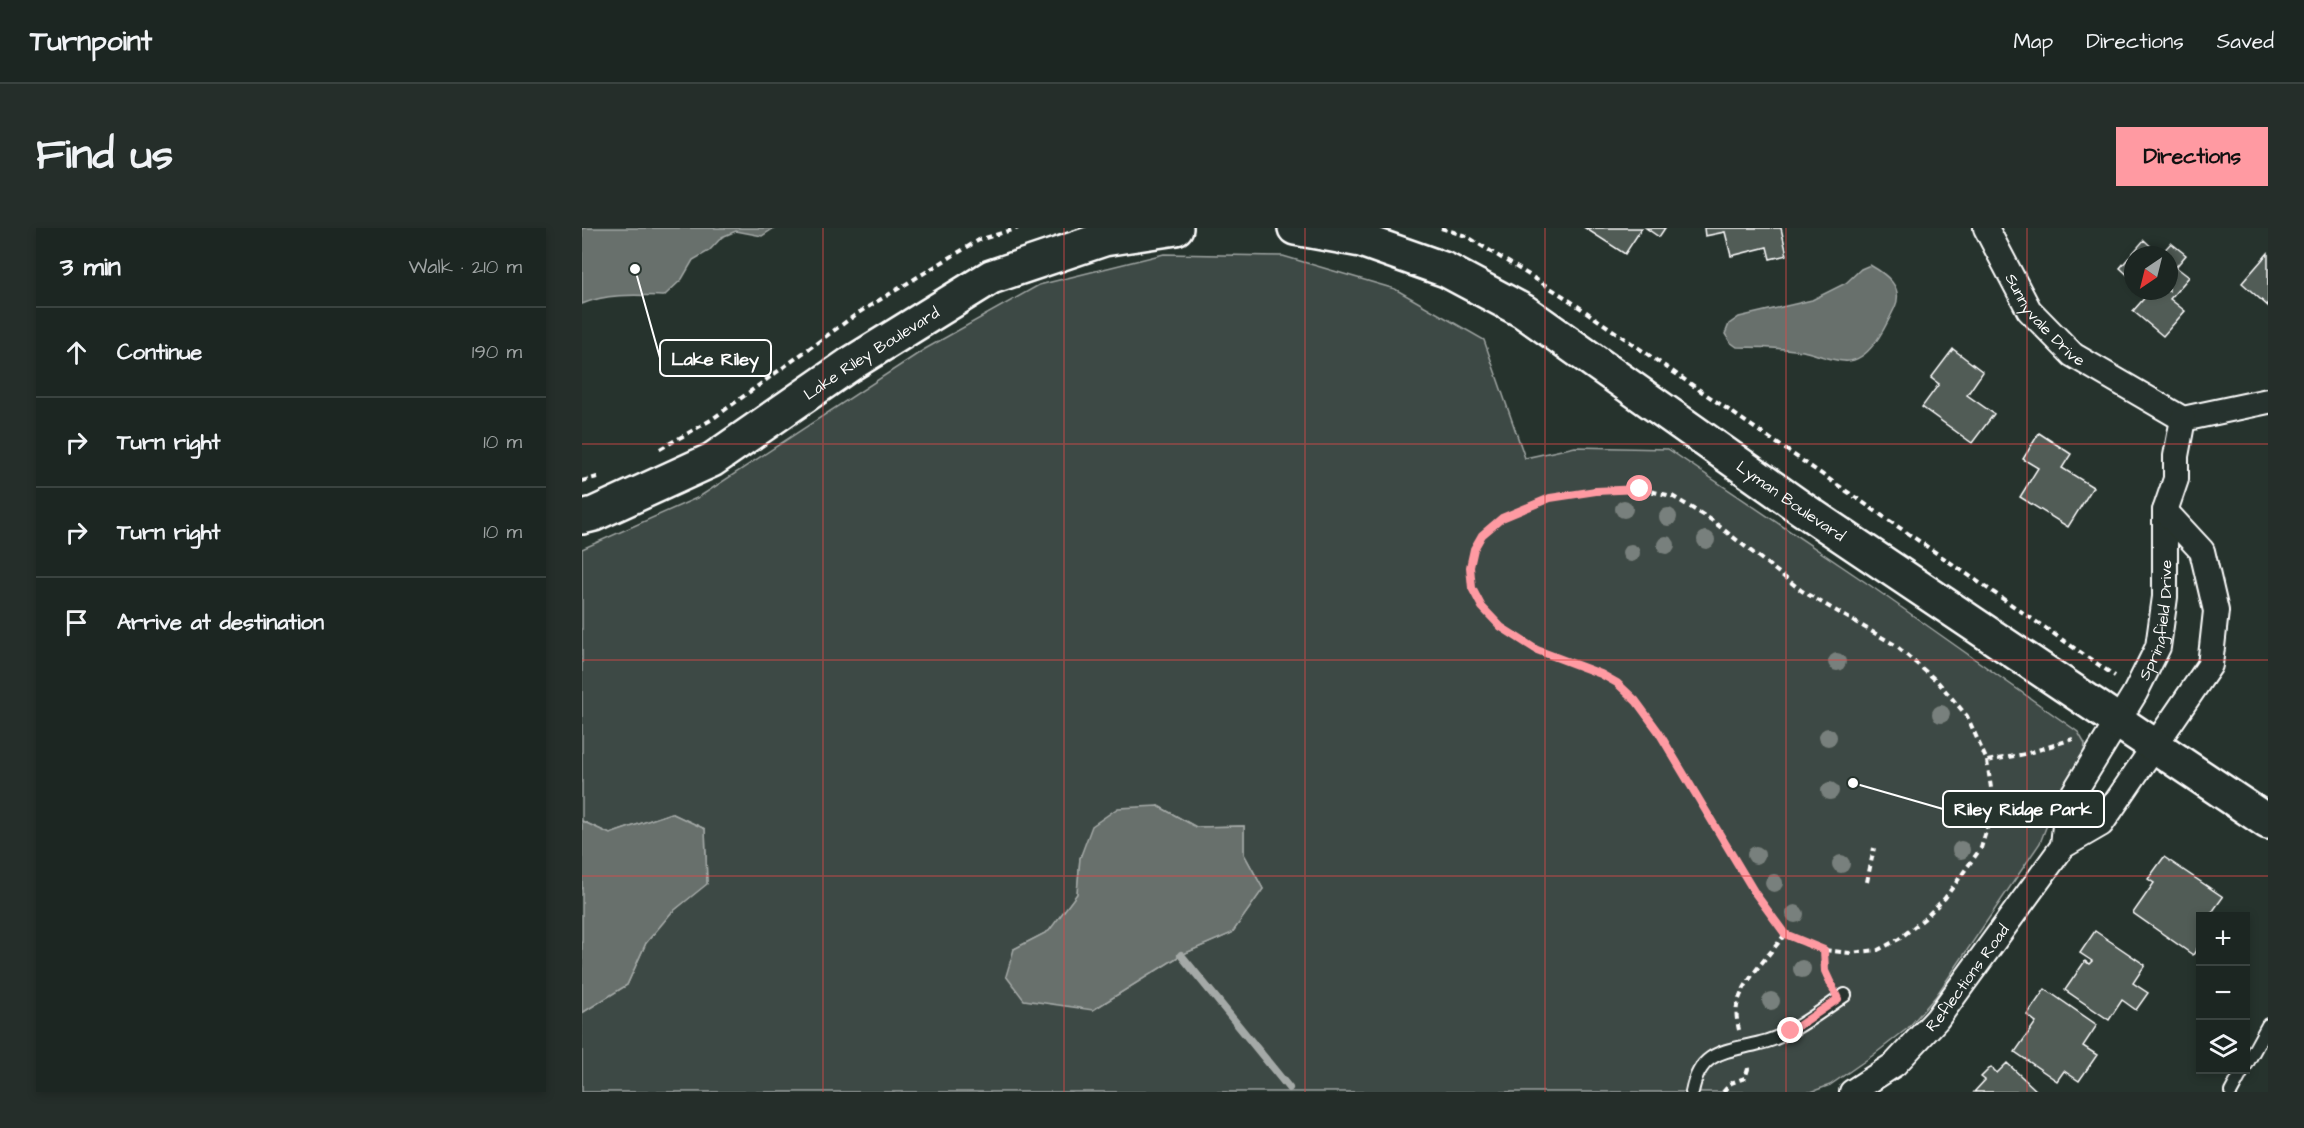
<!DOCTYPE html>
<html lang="en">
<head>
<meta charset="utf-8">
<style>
  :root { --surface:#1c2622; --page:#252e2a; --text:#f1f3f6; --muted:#a0a5a5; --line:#3a4340; --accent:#ff9aa2 }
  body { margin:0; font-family:"Architects Daughter",sans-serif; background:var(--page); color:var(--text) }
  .controls { position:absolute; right:18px; bottom:18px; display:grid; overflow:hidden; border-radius:0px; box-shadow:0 3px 9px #0003 }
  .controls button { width:54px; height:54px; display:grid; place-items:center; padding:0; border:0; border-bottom:2px solid var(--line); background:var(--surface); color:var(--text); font:30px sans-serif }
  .compass { position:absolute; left:1542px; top:18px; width:54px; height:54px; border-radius:50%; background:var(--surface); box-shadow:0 3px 9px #0003; rotate:215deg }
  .stop { position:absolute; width:18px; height:18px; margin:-14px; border:4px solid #ff9aa2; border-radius:50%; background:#fff }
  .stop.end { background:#ff9aa2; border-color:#fff; box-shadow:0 2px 6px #0008 }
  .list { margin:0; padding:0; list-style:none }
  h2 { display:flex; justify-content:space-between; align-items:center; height:78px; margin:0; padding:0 24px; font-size:26px }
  h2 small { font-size:20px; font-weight:400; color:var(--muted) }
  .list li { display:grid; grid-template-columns:39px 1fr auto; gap:18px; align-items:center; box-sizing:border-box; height:90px; padding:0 24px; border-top:2px solid var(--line) }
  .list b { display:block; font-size:22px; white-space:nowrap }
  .list em { font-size:20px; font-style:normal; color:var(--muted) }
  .icon { flex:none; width:33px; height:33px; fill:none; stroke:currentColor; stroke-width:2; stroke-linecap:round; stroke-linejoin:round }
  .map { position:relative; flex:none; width:1686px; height:864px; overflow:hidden; border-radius:0px }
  header { display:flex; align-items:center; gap:36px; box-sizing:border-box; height:84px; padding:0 30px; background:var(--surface); border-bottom:2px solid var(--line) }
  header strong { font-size:28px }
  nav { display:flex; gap:33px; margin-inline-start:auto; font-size:21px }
  .intro { display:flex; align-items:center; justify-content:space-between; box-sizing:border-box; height:144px; padding:0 36px }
  h1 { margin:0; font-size:42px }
  .button { padding:15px 27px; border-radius:0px; background:var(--accent); color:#111; font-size:21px; font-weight:700 }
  main { display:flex; gap:36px; padding:0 36px }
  aside { flex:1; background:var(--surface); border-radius:0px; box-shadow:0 3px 9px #0003 }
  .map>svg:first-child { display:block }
</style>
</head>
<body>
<header>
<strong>Turnpoint</strong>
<nav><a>Map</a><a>Directions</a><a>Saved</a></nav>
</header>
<div class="intro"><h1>Find us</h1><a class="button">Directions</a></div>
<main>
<aside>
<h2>3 min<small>Walk · 210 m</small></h2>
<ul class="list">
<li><svg class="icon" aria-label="ahead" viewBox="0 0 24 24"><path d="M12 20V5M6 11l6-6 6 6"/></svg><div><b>Continue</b></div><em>190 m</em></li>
<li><svg class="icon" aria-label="right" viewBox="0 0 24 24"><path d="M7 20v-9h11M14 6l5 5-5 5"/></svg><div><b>Turn right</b></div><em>10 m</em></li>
<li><svg class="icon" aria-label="right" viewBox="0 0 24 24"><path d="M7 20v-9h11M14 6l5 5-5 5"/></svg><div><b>Turn right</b></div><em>10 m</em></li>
<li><svg class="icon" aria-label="arrive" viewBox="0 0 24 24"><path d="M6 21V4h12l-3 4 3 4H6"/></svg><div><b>Arrive at destination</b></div></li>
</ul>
</aside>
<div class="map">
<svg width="1686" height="864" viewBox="0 0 1686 864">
  <rect width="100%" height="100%" fill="#26332d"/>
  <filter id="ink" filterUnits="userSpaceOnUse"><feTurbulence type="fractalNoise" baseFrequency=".0167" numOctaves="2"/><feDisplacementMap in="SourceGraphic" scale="12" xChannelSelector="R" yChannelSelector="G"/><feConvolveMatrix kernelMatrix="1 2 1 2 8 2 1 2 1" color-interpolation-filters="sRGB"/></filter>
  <g filter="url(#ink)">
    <!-- green -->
    <path fill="#3e4944" stroke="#9ea4a2" stroke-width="1.5" fill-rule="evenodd" d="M582,26L701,28L813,61L902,112L943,230L993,219L1086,221L1289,358L1496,504L1503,516L1501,534L1473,576L1458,615L1354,768L1326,800L1290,828L1248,857L1229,864H0V785L45,757L64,715L89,685L125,655L123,601L89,585L28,606L0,593V321L117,269L343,121L457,57ZM576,578L614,599L662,598V626L681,661L650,705L599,727L511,782L432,721L467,703L495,666L498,630Z"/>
    <!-- water -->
    <path fill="#67706c" stroke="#a4a9a7" stroke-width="1.5" d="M0,0H192L180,8L154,3L140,9L127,23L111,32L100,51L82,68C54,67 26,65 0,76Z
      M1288,37C1304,46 1322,59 1313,79C1304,98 1287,136 1262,133C1248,132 1234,126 1221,123C1199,120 1177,119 1155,119L1148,114L1143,106L1147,96L1157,89L1230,72L1264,55L1279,41Z
      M576,578L614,599L662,598V626L681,661L650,705L599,727L511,782L442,772L424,748L432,721L467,703L495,666L498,630L510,598L536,580Z
      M89,585L123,601L125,656L89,685L64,715L45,757L0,785V593L28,606Z"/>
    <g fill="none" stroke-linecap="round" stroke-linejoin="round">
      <!-- stream -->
      <path stroke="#a4a9a7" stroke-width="8" d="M599,727L707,860"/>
    </g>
    <!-- building -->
    <path fill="#515c57" stroke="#fff" stroke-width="1.5" d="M1003,0H1060L1043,26Z
      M1064,0H1083L1077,9Z
      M1122,0H1199L1205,27L1188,31L1185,19L1149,28L1143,4L1123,8Z
      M1562,12L1578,27L1589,15L1604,27L1594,39L1607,49L1588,71L1603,83L1581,108L1551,83L1567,65L1564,63H1587V27H1551V52L1538,40Z
      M1686,25V78L1660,55Z
      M1371,121L1401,144L1385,167L1412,186L1390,215L1340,179L1357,156L1349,150Z
      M1457,205L1489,226L1480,240L1511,259L1486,299L1438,269L1456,240L1441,231Z
      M1582,629L1641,669L1628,687L1631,688H1618V716L1611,727L1551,685L1572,655L1566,651Z
      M1513,703L1563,737L1551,755L1566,765L1554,782L1540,772L1527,792L1483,762L1503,733L1507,736L1510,733L1498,725Z
      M1463,761L1515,797L1501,818L1515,827L1497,853L1482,843L1475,853L1433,824L1454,794L1445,787Z
      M1425,835L1456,864H1392L1403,852L1399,849L1409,839L1415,845Z"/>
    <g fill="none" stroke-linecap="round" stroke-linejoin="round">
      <!-- lane casing -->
      <g stroke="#fff" stroke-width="16">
        <path id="lane" d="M1664,837L1686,797
          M1110,864C1118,822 1143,824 1178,815C1188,813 1199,808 1208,803C1227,793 1245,779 1263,767
          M1649,864L1661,842"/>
      </g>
      <!-- street casing -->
      <g stroke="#fff" stroke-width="28">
        <g id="street">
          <path id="s1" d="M1404,0L1447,82L1491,127L1601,191L1686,173"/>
          <path id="s2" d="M1481,618L1485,576L1553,465L1576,419L1583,369V283L1594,251V228L1601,191"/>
          <path id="s3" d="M1270,864L1313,836L1355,791L1481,618L1519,596L1628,437L1634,383L1620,323L1583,283"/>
        </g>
      </g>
      <!-- secondary casing -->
      <g stroke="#fff" stroke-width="38">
        <g id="secondary">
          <path id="s4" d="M713,0L779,12L864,42L941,83L1219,280L1686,594"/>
          <path id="s5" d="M0,289L12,286L130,232L267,137L409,49L522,11L594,0"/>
        </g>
      </g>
      <!-- path -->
      <path stroke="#fff" stroke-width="4" stroke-dasharray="6 4.5" stroke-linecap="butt" d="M859,0L884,8L981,68L1533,448
        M78,221L129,192L276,85L397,12L436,0
        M0,253L19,248
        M1405,533L1409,560V587L1399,620L1363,670L1342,691L1317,711L1296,722L1268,725L1242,722L1220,714L1203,706L1173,665L1076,503L1054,473L1035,455L1019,446L955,422L919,399L900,379L890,360L888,339L892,321L900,307L920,290L968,270L1014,263L1058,261L1090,268L1128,291L1220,363L1313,417L1356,454L1385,488L1405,533L1443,526L1491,511
        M1379,584L1406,594
        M1285,654L1292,620
        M1242,722L1243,743L1249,756
        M1157,802C1155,793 1153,783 1156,774C1164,749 1188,727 1203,706
        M1141,864L1149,855L1163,850L1166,841L1165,836"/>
      <!-- lane -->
      <use href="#lane" stroke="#26332d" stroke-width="12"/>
      <!-- street -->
      <use href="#street" stroke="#26332d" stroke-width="24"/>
      <!-- secondary -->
      <use href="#secondary" stroke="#26332d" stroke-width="33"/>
    </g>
    <!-- trees -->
    <g fill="#78807d">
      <circle cx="1042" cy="281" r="9"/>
      <circle cx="1086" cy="289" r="9"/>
      <circle cx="1124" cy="312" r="9"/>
      <circle cx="1084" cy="317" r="9"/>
      <circle cx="1049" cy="325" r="9"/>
      <circle cx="1255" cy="434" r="9"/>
      <circle cx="1359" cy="486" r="9"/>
      <circle cx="1246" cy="509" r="9"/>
      <circle cx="1248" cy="563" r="9"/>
      <circle cx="1379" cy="622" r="9"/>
      <circle cx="1174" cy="627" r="9"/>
      <circle cx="1259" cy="636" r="9"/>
      <circle cx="1192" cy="655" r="9"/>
      <circle cx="1213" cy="686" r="9"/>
      <circle cx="1220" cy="741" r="9"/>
      <circle cx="1189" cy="773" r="9"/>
    </g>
  </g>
  <g fill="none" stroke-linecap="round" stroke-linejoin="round" filter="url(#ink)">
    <!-- route -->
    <path stroke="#ff9aa2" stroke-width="8" d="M1058,261L1014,263L968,270L920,290L900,307L892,321L888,339L890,360L900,379L919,399L955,422L1019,446L1035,455L1054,473L1076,503L1173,665L1203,706L1242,722L1243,743L1256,771L1209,803"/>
  </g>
  <!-- grid -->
  <path fill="none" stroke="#dc4848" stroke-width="1.5" stroke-opacity="0.55" d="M241,0V864M482,0V864M723,0V864M963,0V864M1204,0V864M1445,0V864M0,216H1686M0,432H1686M0,648H1686"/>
  <g text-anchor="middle" stroke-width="4.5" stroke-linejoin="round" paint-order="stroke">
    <!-- street labels -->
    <g font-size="16" fill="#fff" stroke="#26332d">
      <text dy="6" stroke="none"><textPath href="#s1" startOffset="110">Sunnyvale Drive</textPath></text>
      <text dy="6" stroke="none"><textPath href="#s5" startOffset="334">Lake Riley Boulevard</textPath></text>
      <text dy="6" stroke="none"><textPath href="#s4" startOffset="573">Lyman Boulevard</textPath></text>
      <text dy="6" stroke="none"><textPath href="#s2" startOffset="250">Springfield Drive</textPath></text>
      <text dy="6" stroke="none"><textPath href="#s3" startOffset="164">Reflections Road</textPath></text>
    </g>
  </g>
  <!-- callouts -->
  <path fill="none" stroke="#fff" stroke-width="2" d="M53 41L78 130M1271 555L1361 581"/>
  <g fill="#fff" stroke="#26332d" stroke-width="2">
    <circle cx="53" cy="41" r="6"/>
    <circle cx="1271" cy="555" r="6"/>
  </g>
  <g fill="#26332d" stroke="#fff" stroke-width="2">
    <rect x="78" y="112" width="111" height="36" rx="6"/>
    <rect x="1361" y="563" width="161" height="36" rx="6"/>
  </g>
  <g font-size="18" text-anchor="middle" font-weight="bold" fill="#fff">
    <text x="133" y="137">Lake Riley</text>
    <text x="1441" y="587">Riley Ridge Park</text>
  </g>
</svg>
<div class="controls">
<button>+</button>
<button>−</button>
<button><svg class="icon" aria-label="layers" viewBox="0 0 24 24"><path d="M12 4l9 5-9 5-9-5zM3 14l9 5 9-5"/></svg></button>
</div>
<svg class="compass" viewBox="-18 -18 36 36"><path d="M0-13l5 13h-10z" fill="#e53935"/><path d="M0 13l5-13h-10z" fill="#a0a5a5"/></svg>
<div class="stop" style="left:1058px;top:261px"></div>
<div class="stop end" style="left:1209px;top:803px"></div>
</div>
</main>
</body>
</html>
